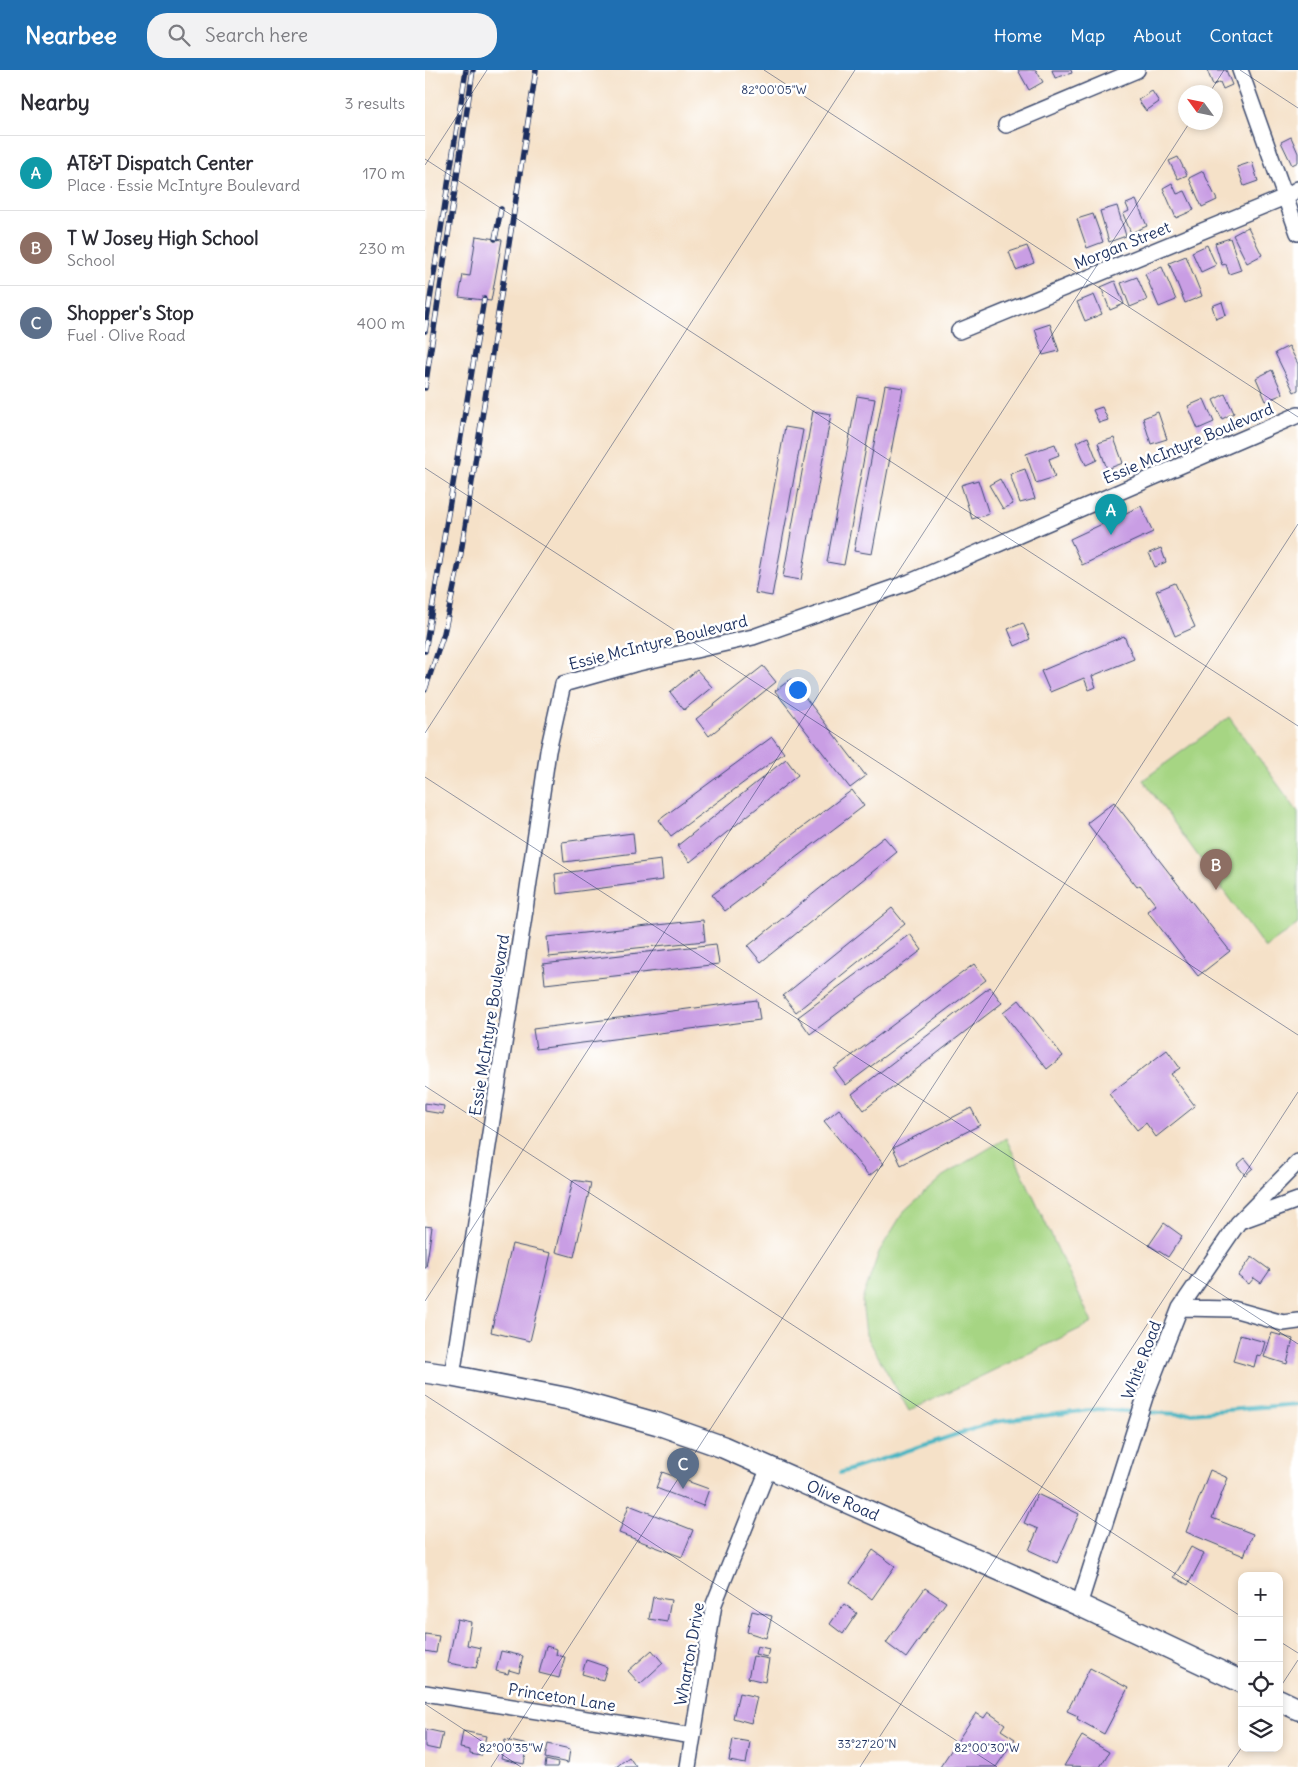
<!DOCTYPE html>
<html lang="en">
<head>
<meta charset="utf-8">
<style>
  :root { --surface:#fff; --page:#f2f2f3; --text:#2b2b33; --muted:#7c7c81; --line:#e1e1e2; --accent:#1f6fb2 }
  body { margin:0; font-family:Delius,sans-serif; background:var(--page); color:var(--text) }
  .controls { position:absolute; right:15px; bottom:15px; display:grid; overflow:hidden; border-radius:10px; box-shadow:0 2px 8px #0003 }
  .controls button { width:45px; height:45px; display:grid; place-items:center; padding:0; border:0; border-bottom:1px solid var(--line); background:var(--surface); color:var(--text); font:25px sans-serif }
  .compass { position:absolute; left:753px; top:15px; width:45px; height:45px; border-radius:50%; background:var(--surface); box-shadow:0 2px 8px #0003; rotate:303deg }
  .you { position:absolute; left:372px; top:619px; width:18px; height:18px; margin:-12px; border:4px solid #fff; border-radius:50%; background:#1a73e8; box-shadow:0 0 0 8px #1a73e833 }
  .badge { display:grid; place-items:center; width:32px; height:32px; border-radius:50%; background:var(--accent); color:#fff; font-size:16px; font-weight:700 }
  .pin { position:absolute; translate:-50% -41px; filter:drop-shadow(0 1px 2px #0008) }
  .pin::after { content:''; position:absolute; top:26px; width:18px; height:15px; background:inherit; clip-path:polygon(0 0,100% 0,50% 100%) }
  .list { margin:0; padding:0; list-style:none }
  h2 { display:flex; justify-content:space-between; align-items:center; height:65px; margin:0; padding:0 20px; font-size:21px }
  h2 small { font-size:16px; font-weight:400; color:var(--muted) }
  .list li { display:grid; grid-template-columns:32px 1fr auto; gap:15px; align-items:center; box-sizing:border-box; height:75px; padding:0 20px; border-top:1px solid var(--line) }
  .list b { display:block; font-size:19px; white-space:nowrap }
  .list p { margin:0; font-size:16px; white-space:nowrap; color:var(--muted) }
  .list em { font-size:16px; font-style:normal; color:var(--muted) }
  .icon { flex:none; width:28px; height:28px; fill:none; stroke:currentColor; stroke-width:2; stroke-linecap:round; stroke-linejoin:round }
  .map { position:relative; flex:none; width:873px; height:1697px; overflow:hidden }
  header { display:flex; align-items:center; gap:30px; box-sizing:border-box; height:70px; padding:0 25px; background:var(--accent); color:#fff }
  header strong { font-size:24px }
  nav { display:flex; gap:28px; margin-inline-start:auto; font-size:18px }
  .search { width:350px; height:45px; background:var(--page); display:flex; align-items:center; gap:12px; box-sizing:border-box; padding:0 18px; border-radius:20px; color:var(--muted); font-size:19px }
  main { display:flex }
  aside { flex:1; background:var(--surface) }
  .map>svg:first-child { display:block }
</style>
</head>
<body>
<header>
<strong>Nearbee</strong>
<div class="search"><svg class="icon" aria-label="search" viewBox="0 0 24 24"><circle cx="10" cy="10" r="6"/><path d="M15 15l6 6"/></svg>Search here</div>
<nav><a>Home</a><a>Map</a><a>About</a><a>Contact</a></nav>
</header>
<main>
<aside>
<h2>Nearby<small>3 results</small></h2>
<ul class="list">
<li><span class="badge" style="background:#0f9aa8">A</span><div><b>AT&amp;T Dispatch Center</b><p>Place · Essie McIntyre Boulevard</p></div><em>170 m</em></li>
<li><span class="badge" style="background:#8d6e63">B</span><div><b>T W Josey High School</b><p>School</p></div><em>230 m</em></li>
<li><span class="badge" style="background:#5c6f8a">C</span><div><b>Shopper's Stop</b><p>Fuel · Olive Road</p></div><em>400 m</em></li>
</ul>
</aside>
<div class="map">
<svg width="873" height="1697" viewBox="0 0 873 1697">
  <rect width="100%" height="100%" fill="#fff"/>
  <filter id="ink" filterUnits="userSpaceOnUse"><feTurbulence type="fractalNoise" baseFrequency=".02" numOctaves="2"/><feDisplacementMap in="SourceGraphic" scale="10" xChannelSelector="R" yChannelSelector="G"/><feConvolveMatrix kernelMatrix="1 2 1 2 8 2 1 2 1" color-interpolation-filters="sRGB"/></filter>
  <filter id="wash" filterUnits="userSpaceOnUse"><feTurbulence type="fractalNoise" baseFrequency=".0096" numOctaves="4" result="noise"/><feDisplacementMap in="SourceGraphic" scale="20" xChannelSelector="R" yChannelSelector="G"/><feGaussianBlur stdDeviation="1.12" result="paint"/><feColorMatrix in="noise" values="0 0 0 0 0 0 0 0 0 0 0 0 0 0 0 0 0 1.4 0 .05"/><feComposite in="paint" operator="in"/></filter>
  <g filter="url(#wash)">
    <rect width="100%" height="100%" fill="#f5e1c8"/>
    <!-- green -->
    <path fill="#a6d583" stroke="#608270" d="M804,647L873,742V854L840,878L718,710Z
      M581,1068L667,1253L484,1341L441,1265L437,1230L454,1182L479,1141L518,1106Z"/>
    <g fill="none" stroke-linecap="round" stroke-linejoin="round">
      <!-- stream -->
      <path stroke="#48b5c2" stroke-width="4" d="M718,1342L754,1344L873,1334
        M415,1403L569,1352L673,1339L711,1342"/>
    </g>
    <g id="blocks">
      <!-- building -->
      <path fill="#c99ee4" d="M593,0H611L618,12L604,20Z
        M627,0H646L647,3L630,8Z
        M782,0H801L807,15L798,19L795,12L788,15Z
        M727,21L734,32L721,41L713,30Z
        M866,67L873,83V92L867,95L856,72Z
        M753,87L762,105L753,109L744,91Z
        M827,92L833,111L819,116L812,97Z
        M778,101L792,130L777,137L764,108Z
        M747,113L752,124L760,121L769,140L751,148L738,118Z
        M711,130L722,156L706,163L698,144L704,141L701,134Z
        M692,136L701,166L684,172L675,141Z
        M668,144L678,172L662,178L652,149Z
        M823,157L837,185L822,193L808,165Z
        M51,166L77,170L66,231L34,227L38,205L45,206Z
        M805,168L816,200L804,204L801,194L797,195L790,173Z
        M782,175L791,195L776,202L767,182Z
        M602,176L609,193L591,200L584,182Z
        M761,186L777,226L760,233L744,193Z
        M737,197L751,230L734,237L720,204Z
        M712,207L722,230L705,237L696,213Z
        M690,211L699,234L685,240L676,217Z
        M669,225L677,244L660,251L652,232Z
        M797,232L801,245L791,249L787,236Z
        M625,254L634,281L618,285L610,259Z
        M864,276L873,294V320L869,322L850,283Z
        M847,300L858,324L841,331L831,308Z
        M460,315L478,318L447,484L429,481Z
        M800,324L809,343L797,349L788,330Z
        M432,326L450,329L419,495L402,492Z
        M779,329L789,352L773,359L763,336Z
        M677,337L683,350L674,353L668,340Z
        M388,341L406,344L376,510L358,507Z
        M733,342L742,369L726,374L718,348Z
        M360,357L378,360L347,526L330,523Z
        M663,367L672,390L661,395L651,372Z
        M689,368L698,393L682,399L673,373Z
        M630,374L634,385L624,389L630,407L611,413L601,384Z
        M600,399L610,429L595,433L585,404Z
        M575,409L588,434L578,439L564,415Z
        M553,410L564,444L547,449L536,415Z
        M716,436L728,462L657,495L645,469Z
        M736,478L741,492L730,497L724,483Z
        M750,513L770,557L750,566L731,521Z
        M598,553L605,569L590,576L583,559Z
        M699,566L709,589L667,606L671,617L664,620L659,608L625,622L616,601Z
        M338,596L351,612L284,666L271,649Z
        M272,600L287,617L259,640L245,622Z
        M366,609L441,706L425,718L350,621Z
        M347,667L359,683L246,766L234,750Z
        M361,689L373,705L265,792L252,776Z
        M427,720L439,736L300,841L287,825Z
        M689,732L805,881L773,906L722,841L731,835L715,815L712,817L662,753Z
        M208,763L210,783L139,792L137,772Z
        M459,767L472,782L336,892L323,876Z
        M236,790L238,810L132,824L130,804Z
        M467,838L480,854L371,942L358,926Z
        M278,850L280,871L124,887L122,867Z
        M485,864L497,880L385,964L373,947Z
        M291,874L294,894L120,914L118,894Z
        M549,894L561,910L421,1015L409,999Z
        M565,917L577,933L439,1040L427,1024Z
        M332,930L335,950L111,979L108,959Z
        M594,930L638,986L622,999L578,943Z
        M742,980L755,998L746,1004L770,1036L731,1067L721,1053L712,1060L684,1024Z
        M0,1033L19,1036L18,1044L0,1041Z
        M546,1038L555,1055L476,1095L468,1078Z
        M414,1039L459,1094L444,1106L399,1051Z
        M820,1088L828,1098L820,1105L812,1095Z
        M148,1110L166,1113L149,1187L131,1182Z
        M739,1153L757,1166L743,1187L724,1175Z
        M0,1156L7,1157L1,1198H0Z
        M87,1174L126,1183L105,1271L66,1262Z
        M827,1187L845,1200L836,1213L829,1208L824,1214L813,1206Z
        M847,1263L868,1269L862,1294L839,1287Z
        M815,1265L840,1272L836,1286L832,1285L829,1297L808,1291Z
        M785,1400L803,1408L787,1448L828,1464L819,1486L761,1462Z
        M237,1402L284,1419L278,1436L231,1418Z
        M612,1424L654,1444L632,1493L604,1480L613,1459L599,1453Z
        M204,1435L268,1460L257,1487L194,1463Z
        M766,1477L779,1484L763,1515L749,1507Z
        M448,1480L470,1496L447,1529L425,1513Z
        M500,1518L521,1532L481,1588L461,1573Z
        M228,1527L246,1530L242,1552L224,1549Z
        M419,1534L432,1543L418,1564L405,1554Z
        M327,1541L347,1546L341,1568L322,1562Z
        M32,1549L46,1552L42,1575L56,1578L51,1598L23,1593Z
        M0,1564L14,1566L11,1583L0,1581Z
        M121,1576L132,1579L131,1585L140,1587L134,1608L114,1603Z
        M332,1576L344,1579L342,1587L330,1584Z
        M227,1580L238,1593L215,1614L203,1601Z
        M76,1581L98,1586L94,1603L84,1600L83,1604L71,1601Z
        M328,1586L344,1589L340,1612L323,1608Z
        M161,1590L182,1597L178,1610L157,1604Z
        M665,1598L703,1618L679,1664L652,1649L653,1646L642,1641Z
        M314,1623L332,1627L326,1653L308,1648Z
        M563,1642L580,1654L576,1660L590,1669L571,1697H515L551,1643L559,1648Z
        M0,1659L18,1663L14,1680L0,1677Z
        M38,1661L61,1666L56,1686L45,1684V1680L35,1678Z
        M657,1666L684,1682L675,1697L639,1696Z
        M308,1669L325,1672L321,1694L304,1691Z
        M80,1670L103,1675L99,1694L76,1689Z
        M123,1674L145,1679L143,1693L120,1688Z
        M204,1687L211,1697H191Z
        M121,1690L133,1693L132,1697H120Z"/>
    </g>
  </g>
  <g filter="url(#ink)">
    <use href="#blocks" fill-opacity="0" stroke="#3c4a6e" stroke-width="1"/>
    <g fill="none" stroke-linecap="round" stroke-linejoin="round">
      <!-- street casing -->
      <g stroke="#3c4a6e" stroke-width="18">
        <path id="street" d="M815,0L873,163
          M581,55L712,0
          M534,261L860,127L873,119
          M818,1150L873,1130
          M755,1238L808,1239L858,1253L873,1251
          M27,1306L99,846L123,681L138,614L209,594L328,567L485,512L873,345
          M654,1535L720,1327L755,1238L813,1153L873,1092
          M0,1623L268,1666
          M263,1697L289,1534L344,1397"/>
      </g>
      <!-- secondary casing -->
      <g stroke="#3c4a6e" stroke-width="24">
        <path id="secondary" d="M0,1302L27,1306L144,1329L233,1354L298,1377L654,1535L817,1612
          M854,1630L873,1639"/>
      </g>
      <!-- street -->
      <use href="#street" stroke="#fff" stroke-width="15"/>
      <!-- secondary -->
      <use href="#secondary" stroke="#fff" stroke-width="21"/>
      <!-- rail casing -->
      <g stroke="#1b2f5e" stroke-width="5.5">
        <path id="rail" d="M70,169L76,139
          M0,261L41,0
          M0,318L48,0
          M0,581L59,229
          M0,620L19,563L35,489L111,0"/>
      </g>
      <!-- rail -->
      <use href="#rail" stroke="#fff" stroke-width="4" stroke-dasharray="11" stroke-linecap="butt"/>
    </g>
  </g>
  <!-- ticks -->
  <path fill="none" stroke="#1b2f5e" stroke-width="1" stroke-opacity="0.45" d="M339,0L873,347M815,0L873,38M785,22L799,0M0,89L873,656M0,95L62,0M0,398L873,965M0,663L430,0M0,707L873,1274M0,1016L817,1547M0,1231L765,52M0,1325L572,1697M854,1571L873,1583M854,1619L873,1590M0,1634L96,1697M66,1697L873,454M435,1697L873,1022M803,1697L817,1677"/>
  <g text-anchor="middle" stroke-width="5" stroke-linejoin="round" paint-order="stroke">
    <!-- street labels -->
    <g font-size="16" fill="#1b2f5e" stroke="#fff">
      <text transform="translate(697 175) rotate(-22)" y="6">Morgan Street</text>
      <text transform="translate(763 373) rotate(-23)" y="6">Essie McIntyre Boulevard</text>
      <text transform="translate(233 572) rotate(-14)" y="6">Essie McIntyre Boulevard</text>
      <text transform="translate(64 955) rotate(-81)" y="6">Essie McIntyre Boulevard</text>
      <text transform="translate(716 1290) rotate(-69)" y="6">White Road</text>
      <text transform="translate(418 1430) rotate(24)" y="6">Olive Road</text>
      <text transform="translate(264 1584) rotate(-80)" y="6">Wharton Drive</text>
      <text transform="translate(137 1627) rotate(9)" y="6">Princeton Lane</text>
    </g>
  </g>
  <g font-size="12" text-anchor="middle" fill="#1b2f5e" stroke="#fff" stroke-width="5" stroke-linejoin="round" paint-order="stroke">
    <text x="349" y="24">82°00'05"W</text>
    <text x="442" y="1678">33°27'20"N</text>
    <text x="86" y="1682">82°00'35"W</text>
    <text x="562" y="1682">82°00'30"W</text>
  </g>
</svg>
<div class="controls">
<button>+</button>
<button>−</button>
<button><svg class="icon" aria-label="locate" viewBox="0 0 24 24"><circle cx="12" cy="12" r="6"/><path d="M12 2v4M12 18v4M2 12h4M18 12h4"/></svg></button>
<button><svg class="icon" aria-label="layers" viewBox="0 0 24 24"><path d="M12 4l9 5-9 5-9-5zM3 14l9 5 9-5"/></svg></button>
</div>
<svg class="compass" viewBox="-18 -18 36 36"><path d="M0-13l5 13h-10z" fill="#e53935"/><path d="M0 13l5-13h-10z" fill="#7c7c81"/></svg>
<div class="you"></div>
<div class="pin badge" style="left:686px;top:465px;background:#0f9aa8">A</div>
<div class="pin badge" style="left:791px;top:820px;background:#8d6e63">B</div>
<div class="pin badge" style="left:258px;top:1419px;background:#5c6f8a">C</div>
</div>
</main>
</body>
</html>
